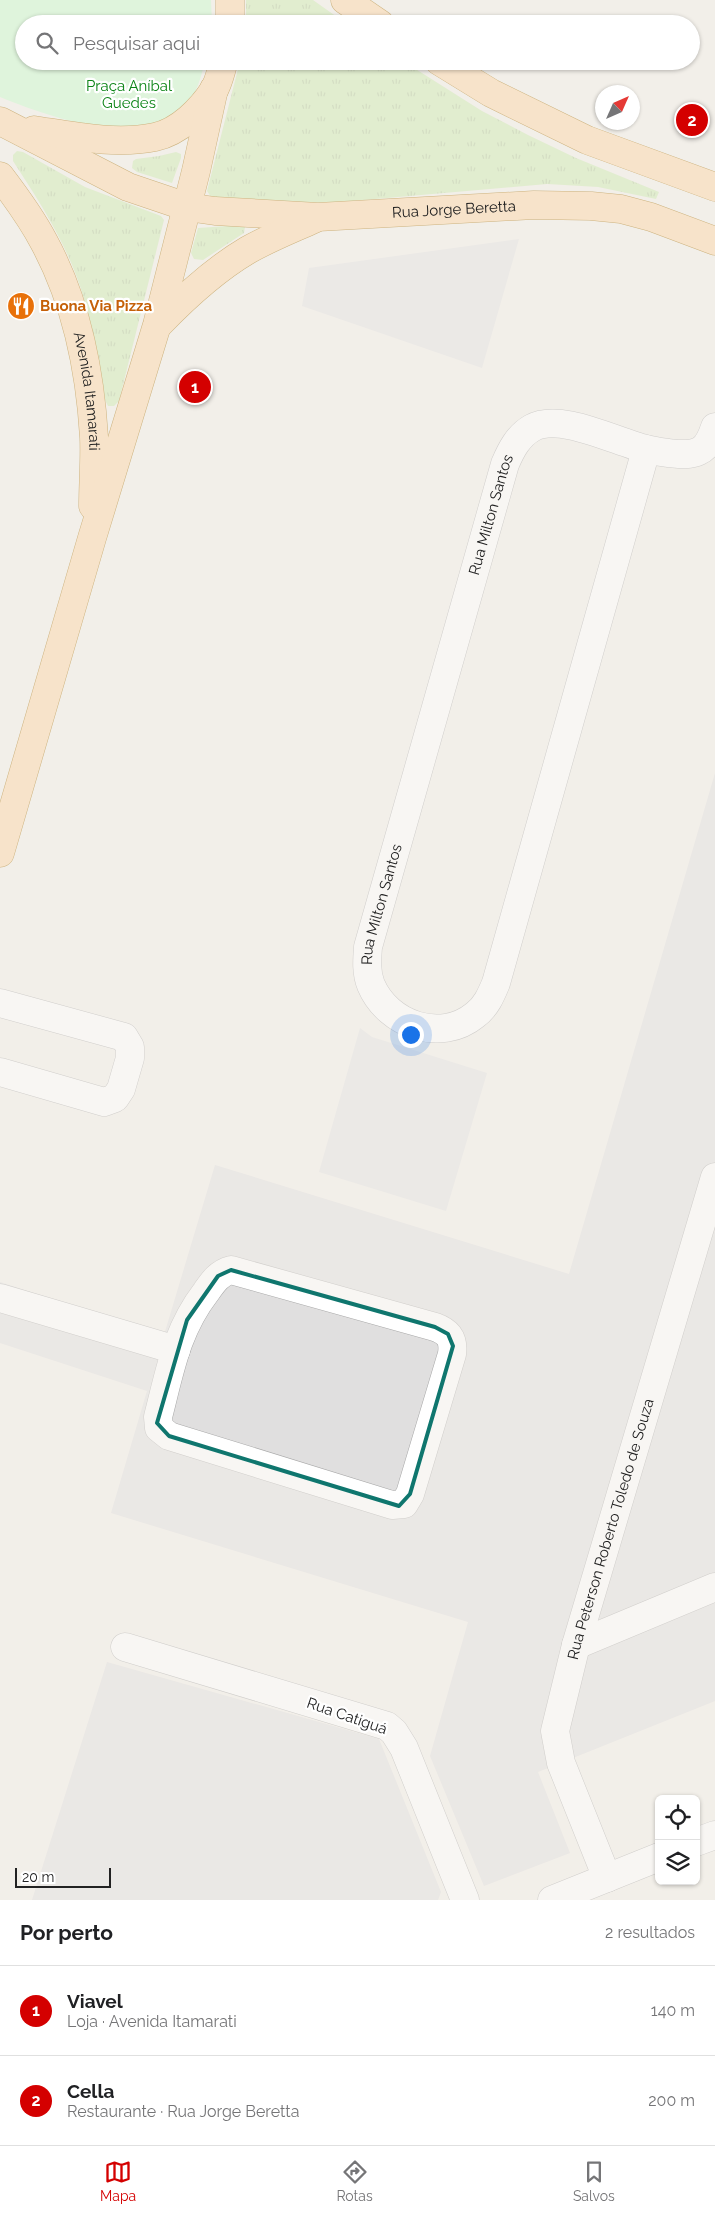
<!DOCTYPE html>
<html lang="pt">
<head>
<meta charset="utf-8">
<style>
  :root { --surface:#fff; --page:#f6f6f6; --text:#202124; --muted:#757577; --line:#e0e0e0; --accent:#d40000 }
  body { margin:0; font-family:Raleway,sans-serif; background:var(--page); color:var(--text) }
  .controls { position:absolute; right:15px; bottom:15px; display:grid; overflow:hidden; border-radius:8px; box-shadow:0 1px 4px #0004 }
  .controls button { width:45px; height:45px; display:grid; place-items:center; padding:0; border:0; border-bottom:1px solid var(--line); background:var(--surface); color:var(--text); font:25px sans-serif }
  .compass { position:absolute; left:595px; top:85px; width:45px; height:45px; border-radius:50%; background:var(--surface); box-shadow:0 1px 4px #0004; rotate:45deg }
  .scale { position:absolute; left:15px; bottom:12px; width:96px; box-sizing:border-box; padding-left:5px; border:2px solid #222; border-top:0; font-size:14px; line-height:18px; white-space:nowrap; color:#222; -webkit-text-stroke:4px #fff; paint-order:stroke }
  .you { position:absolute; left:410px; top:1034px; width:18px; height:18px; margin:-12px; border:4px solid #fff; border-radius:50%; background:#1a73e8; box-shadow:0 0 0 8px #1a73e833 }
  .badge { display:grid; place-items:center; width:32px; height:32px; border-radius:50%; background:var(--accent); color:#fff; font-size:16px; font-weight:700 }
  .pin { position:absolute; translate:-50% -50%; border:2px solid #fff; box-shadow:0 1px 5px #0006 }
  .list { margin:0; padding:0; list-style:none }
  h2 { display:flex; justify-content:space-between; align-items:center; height:65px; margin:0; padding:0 20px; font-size:21px }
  h2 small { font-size:16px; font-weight:400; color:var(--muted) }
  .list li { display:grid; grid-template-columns:32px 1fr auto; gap:15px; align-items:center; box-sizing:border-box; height:90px; padding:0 20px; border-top:1px solid var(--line) }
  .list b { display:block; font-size:19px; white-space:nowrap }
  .list p { margin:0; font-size:16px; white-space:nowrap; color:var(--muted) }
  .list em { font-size:16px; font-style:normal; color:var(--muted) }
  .icon { flex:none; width:28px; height:28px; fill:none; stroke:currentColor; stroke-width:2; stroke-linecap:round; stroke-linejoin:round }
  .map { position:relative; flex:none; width:715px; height:1900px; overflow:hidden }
  .search { position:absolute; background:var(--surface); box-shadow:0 1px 4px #0004; left:15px; right:15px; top:15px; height:55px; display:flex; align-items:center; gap:12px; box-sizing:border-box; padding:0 18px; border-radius:28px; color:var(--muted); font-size:19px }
  .sheet { height:245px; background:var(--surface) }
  nav { display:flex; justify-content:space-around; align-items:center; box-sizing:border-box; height:70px; border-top:1px solid var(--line); background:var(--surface); font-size:14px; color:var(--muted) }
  nav a { display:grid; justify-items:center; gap:2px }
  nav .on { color:var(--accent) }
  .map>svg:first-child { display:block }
</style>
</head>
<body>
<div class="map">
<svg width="715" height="1900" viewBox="0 0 715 1900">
  <defs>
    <pattern id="grass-tufts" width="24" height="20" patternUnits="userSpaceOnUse" patternTransform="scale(1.25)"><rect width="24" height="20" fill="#cdebb0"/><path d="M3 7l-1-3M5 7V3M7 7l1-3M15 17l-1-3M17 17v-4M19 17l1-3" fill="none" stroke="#b0c997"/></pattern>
  </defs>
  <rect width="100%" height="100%" fill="#f2efe9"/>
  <!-- residential -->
  <path fill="#e0dfdf" d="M715,773V1701L538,1772L570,1853L484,1886L430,1756L468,1622L111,1513L147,1391L0,1343V1282L164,1335L215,1165L569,1274Z
    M107,1662L379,1739L441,1892L438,1900H32Z"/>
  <!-- grass -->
  <path fill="url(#grass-tufts)" d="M246,0H313L347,24H246Z
    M240,61H403L482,111L528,135L576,158L659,192L656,199L598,187L547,184L341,202L302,203L211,197L207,191Z
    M17,151L23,152L85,187L161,216L164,220L119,401L114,406H108L105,400C99,367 94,332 84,299C70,249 41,204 13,161V155Z
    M176,152L181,154V158L172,183L137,172L132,168L133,161L136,159L159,156Z
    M242,225L245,227L244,233L203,260L194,259L191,253L198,228Z"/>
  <!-- park -->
  <path fill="#c8facc" d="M0,0H211L212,24H24V61H205C201,77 197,94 185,106C141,150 49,117 0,97Z"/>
  <!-- parking -->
  <path fill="#e2e2e2" d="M519,239L482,368L302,306L309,268Z
    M360,1028L372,1037L487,1073L446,1211L319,1172Z"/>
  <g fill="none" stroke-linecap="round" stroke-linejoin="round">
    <!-- minor casing -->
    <g stroke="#a9a9a9" stroke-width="29">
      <g id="minor">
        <path id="s1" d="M646,450L496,983C491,995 486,1007 475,1015C441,1043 388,1025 371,985C366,973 367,960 368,947L505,464C511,450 518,436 532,428C560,412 616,442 646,449C653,451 661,452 668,453C678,454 689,456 699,451C708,447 712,436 715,427"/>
        <path d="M0,1003L124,1037L130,1047V1058L121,1089L115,1098L104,1102L0,1072"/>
        <path d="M231,1270L435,1327C449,1332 454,1339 452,1354L410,1494L404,1504L392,1505L169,1436L159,1428L158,1417C170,1371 176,1331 206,1292C213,1282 219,1273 231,1270Z"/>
        <path d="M0,1298L176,1350"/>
        <path d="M576,1645L715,1587"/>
        <path d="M125,1647L387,1726L394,1732L404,1748L465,1900"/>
        <path d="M696,1842L715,1835"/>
        <path id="s2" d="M607,1878L561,1763L555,1731L576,1645L715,1177"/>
        <path d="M552,1900L659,1857"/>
      </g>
    </g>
    <!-- major casing -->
    <g stroke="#a06b00" stroke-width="29">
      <g id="major">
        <path d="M230,0V24"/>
        <path d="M345,0L380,24"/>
        <path d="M439,61L491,93L587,140L715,187"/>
        <path id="s3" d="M0,121L128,187L187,207L215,211L318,217L534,205L591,206L621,209L651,217L715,241"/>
        <path d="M34,130C73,136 116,145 155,137C179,132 201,110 214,90C219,82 221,70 224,61"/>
        <path id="s4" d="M0,176C16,197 32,219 44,242C76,301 90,371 94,437C95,460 93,483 93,506"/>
        <path d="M159,324C186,296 214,270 248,250C269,238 292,229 314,219"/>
        <path d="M0,853L92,538L157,325L196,171L214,89"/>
      </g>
    </g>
    <!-- minor -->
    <use href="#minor" stroke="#fff" stroke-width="28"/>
    <!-- major -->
    <use href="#major" stroke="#fcd6a4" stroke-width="28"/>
  </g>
  <!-- marked area -->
  <path d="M0 0H715V1900H0ZM231,1270L435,1327L448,1334L453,1346L410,1494L399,1506L169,1436L157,1423L187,1320L218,1276Z" fill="#f2efe9" fill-opacity=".55" fill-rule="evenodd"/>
  <path fill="none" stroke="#0f766e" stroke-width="4" stroke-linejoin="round" d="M231,1270L435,1327L448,1334L453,1346L410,1494L399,1506L169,1436L157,1423L187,1320L218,1276Z"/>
  <!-- icons -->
  <defs>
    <g id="restaurant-disc" transform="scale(1.4375)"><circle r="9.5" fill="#e8710a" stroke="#fff"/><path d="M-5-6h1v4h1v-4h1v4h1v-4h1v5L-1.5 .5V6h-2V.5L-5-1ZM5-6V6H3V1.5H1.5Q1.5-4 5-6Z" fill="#fff"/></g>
  </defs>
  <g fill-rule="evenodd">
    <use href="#restaurant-disc" x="21" y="306"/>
  </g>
  <g text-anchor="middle" stroke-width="4.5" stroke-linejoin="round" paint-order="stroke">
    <!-- park labels -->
    <g font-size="15" fill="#0c8416" stroke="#fff">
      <text x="129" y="91">Praça Aníbal<tspan x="129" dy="17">Guedes</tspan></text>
    </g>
    <!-- street labels -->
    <g font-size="15" fill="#222" stroke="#fff">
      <text dy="5" stroke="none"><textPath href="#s3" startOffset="474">Rua Jorge Beretta</textPath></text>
      <text dy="5" stroke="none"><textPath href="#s4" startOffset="236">Avenida Itamarati</textPath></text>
      <text dy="5" stroke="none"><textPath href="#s1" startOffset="1205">Rua Milton Santos</textPath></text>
      <text dy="5" stroke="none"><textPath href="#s1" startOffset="800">Rua Milton Santos</textPath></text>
      <text dy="5" stroke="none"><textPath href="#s2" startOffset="366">Rua Peterson Roberto Toledo de Souza</textPath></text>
      <text transform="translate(347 1716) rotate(19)" y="5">Rua Catiguá</text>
    </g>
    <!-- food labels -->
    <g font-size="15" font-weight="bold" fill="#c56008" stroke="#fff" text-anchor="start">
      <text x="40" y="311">Buona Via Pizza</text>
    </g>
  </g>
</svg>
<div class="controls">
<button><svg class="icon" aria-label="locate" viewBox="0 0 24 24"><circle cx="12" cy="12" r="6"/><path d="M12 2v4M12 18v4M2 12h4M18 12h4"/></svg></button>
<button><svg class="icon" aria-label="layers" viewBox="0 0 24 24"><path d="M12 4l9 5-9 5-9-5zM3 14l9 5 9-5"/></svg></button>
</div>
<svg class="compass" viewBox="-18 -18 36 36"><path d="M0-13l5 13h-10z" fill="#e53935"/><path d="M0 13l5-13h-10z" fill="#757577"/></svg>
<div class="scale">20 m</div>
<div class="you"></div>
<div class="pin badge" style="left:195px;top:387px">1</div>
<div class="pin badge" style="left:692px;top:120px">2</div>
<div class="search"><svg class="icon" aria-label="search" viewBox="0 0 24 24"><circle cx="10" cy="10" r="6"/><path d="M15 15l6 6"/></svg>Pesquisar aqui</div>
</div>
<section class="sheet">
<h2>Por perto<small>2 resultados</small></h2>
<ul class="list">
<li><span class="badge">1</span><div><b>Viavel</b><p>Loja · Avenida Itamarati</p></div><em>140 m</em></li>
<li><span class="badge">2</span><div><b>Cella</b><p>Restaurante · Rua Jorge Beretta</p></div><em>200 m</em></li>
</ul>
</section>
<nav>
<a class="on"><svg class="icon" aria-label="map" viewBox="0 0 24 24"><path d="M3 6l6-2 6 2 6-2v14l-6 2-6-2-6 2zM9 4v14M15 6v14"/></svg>Mapa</a>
<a><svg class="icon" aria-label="directions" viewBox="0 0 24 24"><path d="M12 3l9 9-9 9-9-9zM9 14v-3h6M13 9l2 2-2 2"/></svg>Rotas</a>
<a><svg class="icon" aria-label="saved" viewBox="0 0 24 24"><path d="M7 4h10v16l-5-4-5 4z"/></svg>Salvos</a>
</nav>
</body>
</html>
